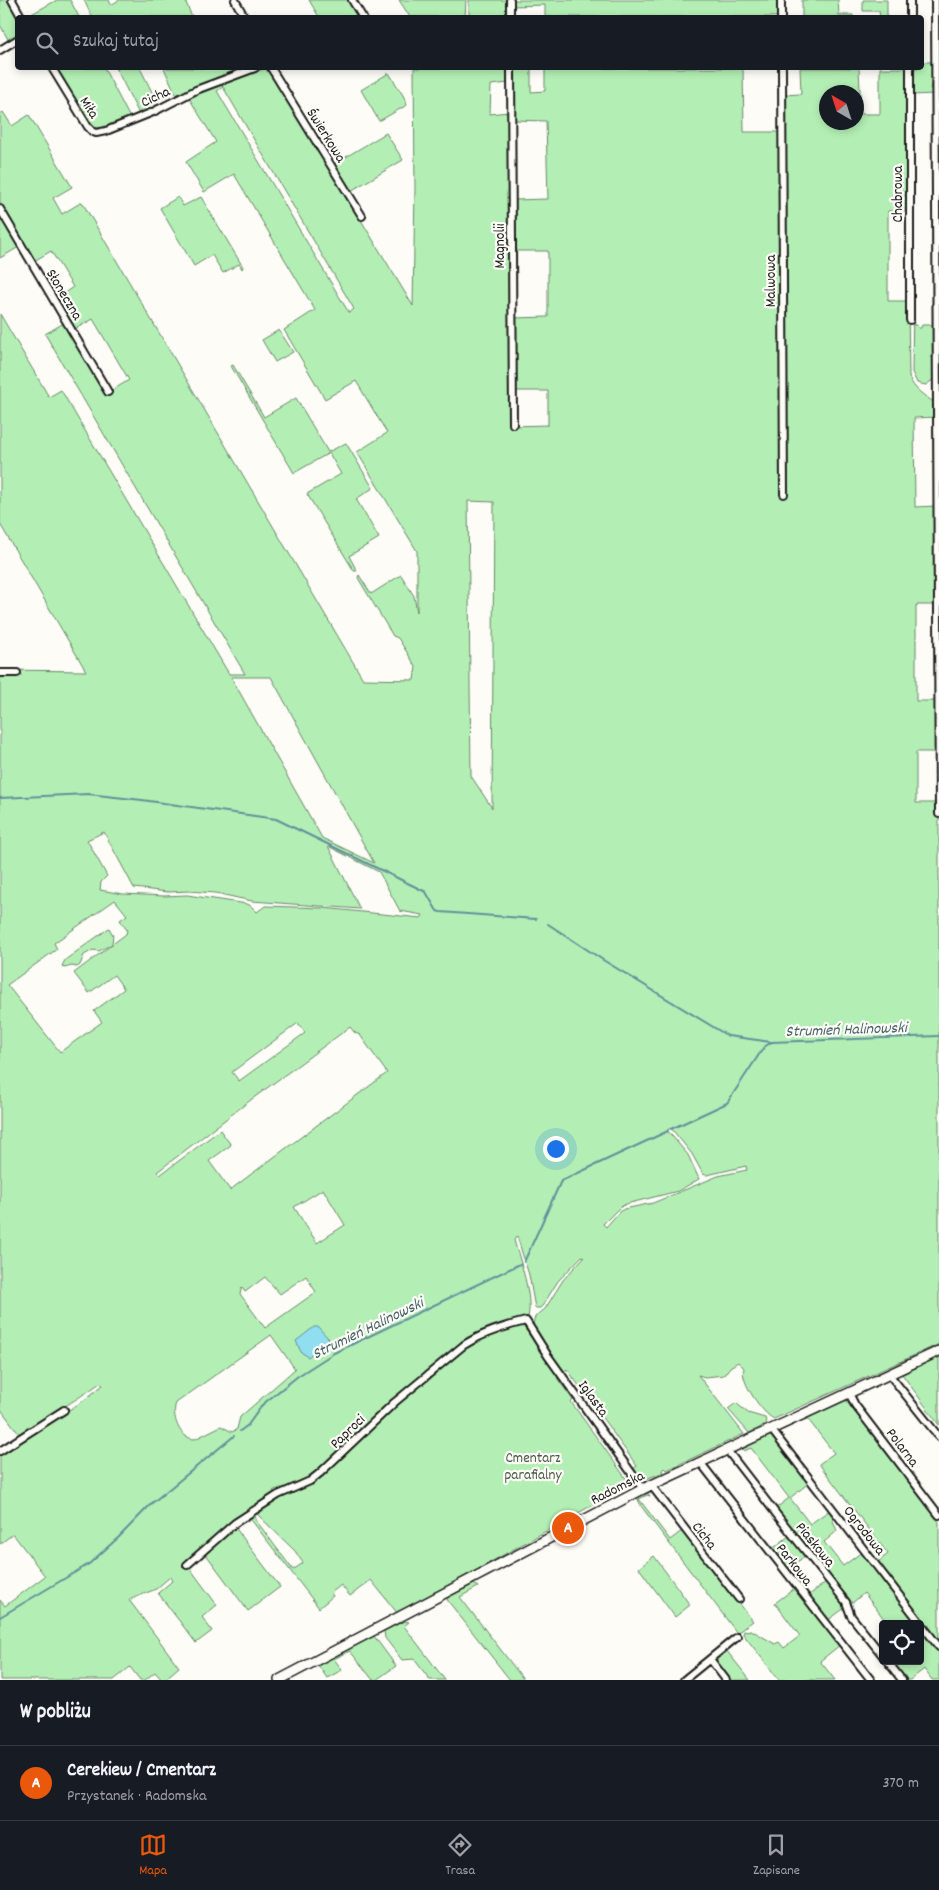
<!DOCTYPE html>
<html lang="pl">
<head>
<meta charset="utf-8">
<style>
  :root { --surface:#171b24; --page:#20242c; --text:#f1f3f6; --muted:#9ea1a6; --line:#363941; --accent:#ea580c }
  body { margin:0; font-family:Dekko,sans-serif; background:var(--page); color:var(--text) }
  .controls { position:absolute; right:15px; bottom:15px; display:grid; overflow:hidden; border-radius:5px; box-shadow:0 2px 8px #0003 }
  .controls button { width:45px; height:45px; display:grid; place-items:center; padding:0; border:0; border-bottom:1px solid var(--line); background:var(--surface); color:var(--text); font:25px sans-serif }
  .compass { position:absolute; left:819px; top:85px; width:45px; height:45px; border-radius:50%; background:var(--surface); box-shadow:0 2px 8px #0003; rotate:321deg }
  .you { position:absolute; left:555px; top:1148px; width:18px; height:18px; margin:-12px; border:4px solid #fff; border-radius:50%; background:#1a73e8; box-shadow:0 0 0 8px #1a73e833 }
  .badge { display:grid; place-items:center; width:32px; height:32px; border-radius:50%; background:var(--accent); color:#fff; font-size:16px; font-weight:700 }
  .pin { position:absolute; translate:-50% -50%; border:2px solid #fff; box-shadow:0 1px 5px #0006 }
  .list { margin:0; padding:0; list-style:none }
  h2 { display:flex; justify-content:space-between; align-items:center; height:65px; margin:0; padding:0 20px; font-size:21px }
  h2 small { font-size:16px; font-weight:400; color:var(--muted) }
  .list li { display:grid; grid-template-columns:32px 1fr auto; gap:15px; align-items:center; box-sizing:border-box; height:75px; padding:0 20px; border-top:1px solid var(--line) }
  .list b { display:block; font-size:19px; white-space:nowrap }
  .list p { margin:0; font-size:16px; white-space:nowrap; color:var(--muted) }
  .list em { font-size:16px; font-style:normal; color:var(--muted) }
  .icon { flex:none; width:28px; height:28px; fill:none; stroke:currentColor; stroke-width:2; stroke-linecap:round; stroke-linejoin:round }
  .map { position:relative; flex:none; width:939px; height:1680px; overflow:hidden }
  .search { position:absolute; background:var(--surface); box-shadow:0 2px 8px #0003; left:15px; right:15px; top:15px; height:55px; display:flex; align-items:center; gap:12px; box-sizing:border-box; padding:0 18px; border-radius:5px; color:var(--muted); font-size:19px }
  .sheet { height:140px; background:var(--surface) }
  nav { display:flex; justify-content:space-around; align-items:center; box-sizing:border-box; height:70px; border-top:1px solid var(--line); background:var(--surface); font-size:14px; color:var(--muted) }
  nav a { display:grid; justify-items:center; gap:2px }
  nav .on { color:var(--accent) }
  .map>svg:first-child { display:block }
</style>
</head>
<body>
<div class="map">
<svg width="939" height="1680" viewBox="0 0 939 1680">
  <rect width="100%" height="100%" fill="#fdfcf7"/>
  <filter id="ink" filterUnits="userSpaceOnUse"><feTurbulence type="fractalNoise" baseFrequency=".02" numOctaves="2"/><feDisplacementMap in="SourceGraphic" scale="10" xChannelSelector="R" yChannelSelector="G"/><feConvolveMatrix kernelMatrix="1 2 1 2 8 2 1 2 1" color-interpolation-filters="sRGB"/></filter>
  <g filter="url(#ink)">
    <!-- green -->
    <path fill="#b3efb4" stroke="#688668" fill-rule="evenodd" d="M0,0H10L20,17L18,18L17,36L9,41L0,25Z
      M57,0H70L79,17H26Z
      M84,0H109L111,5L119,0H185L192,17H92Z
      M309,0H349L360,17H319Z
      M399,0H466L465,17H410Z
      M469,0H508V17L469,18Z
      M513,0H779V17H545V5L513,6Z
      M802,0H838L839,15H853V17H802Z
      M863,0H887V17H880L879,11H863Z
      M922,62H933V81L931,83L930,89H934V94L912,95V68H922Z
      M56,68H104L130,118L101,129L92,127Z
      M116,68H140L159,106L139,114Z
      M164,68H250L177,97Z
      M269,68L413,306L415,188L414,68H509L508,83L491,85L490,114L508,112L511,426L548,425V391H514V318L548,317V251H514V200L548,199L546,121L514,120V68H531V92L545,91V68H743L744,132H784V95L801,94L800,68H859L861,114H880V68H908V145L906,147L908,155V175L906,176L909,211H888V301H908L909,377C914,390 925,396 935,403L936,417L914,418L915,507L936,506V605H916V701H936L934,710L936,716V752H916V803H935L936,815H939V1344L774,1419C763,1414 739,1381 744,1368L738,1362L730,1367L724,1375L705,1377L698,1375L744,1434L667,1470L665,1468L663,1470L664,1472L646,1479L642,1477L639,1479L633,1469L637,1466L567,1369L563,1372L532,1327L535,1317L545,1309L563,1280L584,1257L582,1256L558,1281L543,1305L540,1308H535L529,1275L517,1236L514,1240C520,1261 533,1296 528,1317L467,1340L362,1436L462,1348L479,1339L519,1325L523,1326L559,1375L557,1378L573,1400L571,1402L630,1484L398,1614L371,1580L350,1596L341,1585L331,1593L333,1596L319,1608L249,1517L252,1515L256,1517L255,1519L293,1570L303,1563L295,1551L258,1515L257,1511L280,1491L276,1489L273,1491L276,1495L234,1526L280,1587L248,1611L205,1553L189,1567L217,1605L202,1617L212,1631L196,1643L158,1593L172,1581L170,1577L156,1589L129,1600L179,1667L164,1680H162L155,1672L145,1680H140L130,1667L114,1680H0V1600L5,1606L45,1576L13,1534L0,1544V1454L83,1401L103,1385L100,1383C74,1402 46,1417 19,1434L0,1408V670L86,671L0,524V314L49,397L61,390L229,674H245L45,334L64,323L111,391L129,380L93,319L75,329L57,298L73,287L51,251L34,261L0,204V114L3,112L12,126L29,115L72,187L53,198L62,214L82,202L363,679L414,680L416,667L398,638L393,636L358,578L359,575L371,594L401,575L414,596L417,612V551L357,452L387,433L356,381L325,399L284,330L315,310L234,174L204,192L186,162L216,142L189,98L246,74ZM223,87L354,309L349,313L217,91ZM826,92H856V122H826ZM468,501L494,502L492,808L471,776ZM231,677H271L374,863L322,838ZM104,832L134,888L168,892L189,891L215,893L252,901L360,909L328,846L379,872L400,911L423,915L421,918L323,908L265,906L257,912L251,906L247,904L187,895L164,896L123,894L100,890L101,882L107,876L87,840ZM115,900L127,915L120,920L127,930L126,934L74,973L89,993L114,975L124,989L94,1011L102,1022L60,1052L7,985L57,949L54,943ZM298,1023L305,1033L239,1081L232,1072ZM350,1027L355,1033L360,1035L387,1073L230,1190L209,1161L231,1145L220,1130L160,1175L157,1172L252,1099ZM671,1128L692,1154L703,1174L707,1175L746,1166L747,1170L718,1176L653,1203L624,1209L619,1212L606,1227L603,1224L619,1208L626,1204L678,1191L699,1179L688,1155L667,1130ZM323,1189L345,1225L317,1243L294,1207ZM306,1276L316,1292L265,1328L240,1294L242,1287L245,1292L265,1277L280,1294ZM271,1335L295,1369L240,1417L237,1429L232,1432L221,1426L195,1439C179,1439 171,1415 176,1403Z
      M389,73L404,97L407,105L379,121L361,90Z
      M386,133L403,160L349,192L348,186L334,164Z
      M178,197L183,206L201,197L243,267L242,269L239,264L223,273L212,255L194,266L160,208Z
      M0,215L19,247L0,258Z
      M913,302V325H917L918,328H921L922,325H935V354L932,355V358L935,361V378L926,385L917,383L912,372Z
      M279,330L293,352L275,362L262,340Z
      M233,365L264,417L296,398L328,452L346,443L373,488L356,499L379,538L349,556L357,571H354L307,494L341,474L329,453L294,473L231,366Z
      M109,928L113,935L112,944L99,951L93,950L84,955L80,965L77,967L72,966L64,968L62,966L65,960Z
      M939,1357V1425L902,1374Z
      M845,1400L888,1453L939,1522V1680H932L924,1669L910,1680H906L891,1661H920V1624H888L864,1593L851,1604L775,1509L789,1498L751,1448L744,1451L742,1448L772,1434L810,1482L790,1498L810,1524L830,1510L834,1515L833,1521L837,1531L824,1542L843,1566L862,1552L873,1566L888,1554L819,1464L834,1453L807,1418Z
      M736,1403L748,1413L765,1418L767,1424L749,1433L728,1409Z
      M647,1492L650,1496L647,1495L639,1499L670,1540L683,1530L753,1621L737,1633L641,1506L637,1497Z
      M789,1536L805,1556L787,1570L771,1550Z
      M654,1556L690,1605L675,1617L639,1568Z
      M826,1582L846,1607L827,1621L808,1596Z
      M474,1584L478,1587L460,1597L524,1680H510L448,1601L447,1598Z
      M795,1588L840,1645L820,1661L835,1680H779L743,1634L744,1631L751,1630L775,1644L779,1642L784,1648L800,1636L775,1603Z
      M404,1621L409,1622L404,1626L445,1680H430L414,1659L402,1660L385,1638L384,1631Z
      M374,1636L396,1666L376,1680H373L350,1651L334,1659L342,1670L327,1678L318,1665Z
      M727,1649L726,1650L750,1680H730L714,1660Z"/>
    <!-- water -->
    <path fill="#91def0" stroke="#62909b" d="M314,1327H318L329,1339L326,1344L308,1357L301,1352L296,1341Z"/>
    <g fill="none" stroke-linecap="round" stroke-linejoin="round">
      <!-- stream -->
      <path stroke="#62909b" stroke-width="2" d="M0,798L88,794L142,800L276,819L426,892L437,911L440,912L536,919
        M548,924L603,960L728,1036L771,1042
        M671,1129L727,1103L764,1047L772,1042L939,1036
        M524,1262L561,1181L668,1131
        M240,1431L248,1425L263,1404L298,1376L334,1353L520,1264
        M0,1617L89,1564L119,1537L152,1503L234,1436"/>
      <!-- street casing -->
      <g stroke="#1c1c1c" stroke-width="10">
        <path id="street" d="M12,0L22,18
          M235,0L245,18
          M352,0L363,18
          M510,0V18
          M781,0V18
          M910,0V18
          M935,0L939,814
          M0,50L18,39
          M52,68L88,127L93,132L96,133L106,131L153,112L196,90L255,68
          M271,68L362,216
          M511,68L513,424
          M782,68L784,494
          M0,209L108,392
          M910,320V68
          M0,673H17
          M889,1374L939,1437
          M849,1393L855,1405L939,1515
          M771,1429L939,1647
          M727,1450L777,1515L846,1602L851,1616L883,1656
          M0,1451L64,1410
          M700,1462L871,1680
          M651,1485L739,1599
          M187,1565L235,1523L278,1495L310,1481L320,1473L395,1402L464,1345C482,1333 505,1326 526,1321L548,1356L643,1489
          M710,1659L726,1680
          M887,1661L902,1680
          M684,1680L737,1637"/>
      </g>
      <!-- secondary casing -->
      <g stroke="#1c1c1c" stroke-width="12">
        <path id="secondary" d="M279,1680L643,1489L939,1351"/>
      </g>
      <!-- street -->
      <use href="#street" stroke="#fdfcf7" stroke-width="6"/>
      <!-- secondary -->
      <use href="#secondary" stroke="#fdfcf7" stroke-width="9"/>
    </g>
  </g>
  <g text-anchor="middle" stroke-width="4.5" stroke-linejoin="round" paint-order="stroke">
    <!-- street labels -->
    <g font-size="15" fill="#1c1c1c" stroke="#fdfcf7">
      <text transform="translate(155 96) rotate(-25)" y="5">Cicha</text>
      <text transform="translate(90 107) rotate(58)" y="5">Miła</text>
      <text transform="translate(327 135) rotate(58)" y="5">Świerkowa</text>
      <text transform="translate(897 194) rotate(-90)" y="5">Chabrowa</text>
      <text transform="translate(499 246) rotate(-90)" y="5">Magnolii</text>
      <text transform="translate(770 281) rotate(-90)" y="5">Malwowa</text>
      <text transform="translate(65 294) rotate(59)" y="5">Słoneczna</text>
      <text transform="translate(594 1398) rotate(54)" y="5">Iglasta</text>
      <text transform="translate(347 1431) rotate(-44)" y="5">Paproci</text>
      <text transform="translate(903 1447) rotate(53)" y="5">Polarna</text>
      <text transform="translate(617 1487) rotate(-27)" y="5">Radomska</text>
      <text transform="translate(865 1530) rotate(52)" y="5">Ogrodowa</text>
      <text transform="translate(705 1535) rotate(52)" y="5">Cicha</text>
      <text transform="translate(816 1544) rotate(51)" y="5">Piaskowa</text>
      <text transform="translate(795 1564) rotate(52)" y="5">Parkowa</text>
    </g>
    <!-- park labels -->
    <g font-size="15" fill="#495b4a" stroke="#fdfcf7">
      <text x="533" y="1462">Cmentarz<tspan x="533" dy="17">parafialny</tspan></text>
    </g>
    <!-- water labels -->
    <g font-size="16" font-style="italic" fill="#456066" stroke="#fdfcf7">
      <text transform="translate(846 1028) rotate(-2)" y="6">Strumień Halinowski</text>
      <text transform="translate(367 1327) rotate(-26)" y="6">Strumień Halinowski</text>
    </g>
  </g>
</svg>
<div class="controls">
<button><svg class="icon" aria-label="locate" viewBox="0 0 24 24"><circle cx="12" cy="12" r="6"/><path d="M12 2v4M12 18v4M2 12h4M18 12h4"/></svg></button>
</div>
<svg class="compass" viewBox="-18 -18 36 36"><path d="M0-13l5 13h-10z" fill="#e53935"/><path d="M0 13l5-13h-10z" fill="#9ea1a6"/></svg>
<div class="you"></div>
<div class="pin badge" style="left:568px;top:1528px">A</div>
<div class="search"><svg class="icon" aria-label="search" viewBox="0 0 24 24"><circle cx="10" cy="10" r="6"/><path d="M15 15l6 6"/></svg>Szukaj tutaj</div>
</div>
<section class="sheet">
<h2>W pobliżu<small></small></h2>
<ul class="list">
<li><span class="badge">A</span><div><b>Cerekiew / Cmentarz</b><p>Przystanek · Radomska</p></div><em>370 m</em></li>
</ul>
</section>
<nav>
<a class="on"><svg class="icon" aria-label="map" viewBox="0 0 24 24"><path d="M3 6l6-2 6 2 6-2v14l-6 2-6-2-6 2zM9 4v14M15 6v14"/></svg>Mapa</a>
<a><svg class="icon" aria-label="directions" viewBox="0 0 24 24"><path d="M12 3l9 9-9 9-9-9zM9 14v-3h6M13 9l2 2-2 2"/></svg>Trasa</a>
<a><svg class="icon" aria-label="saved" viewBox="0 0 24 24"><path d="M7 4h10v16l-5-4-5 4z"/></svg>Zapisane</a>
</nav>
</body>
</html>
